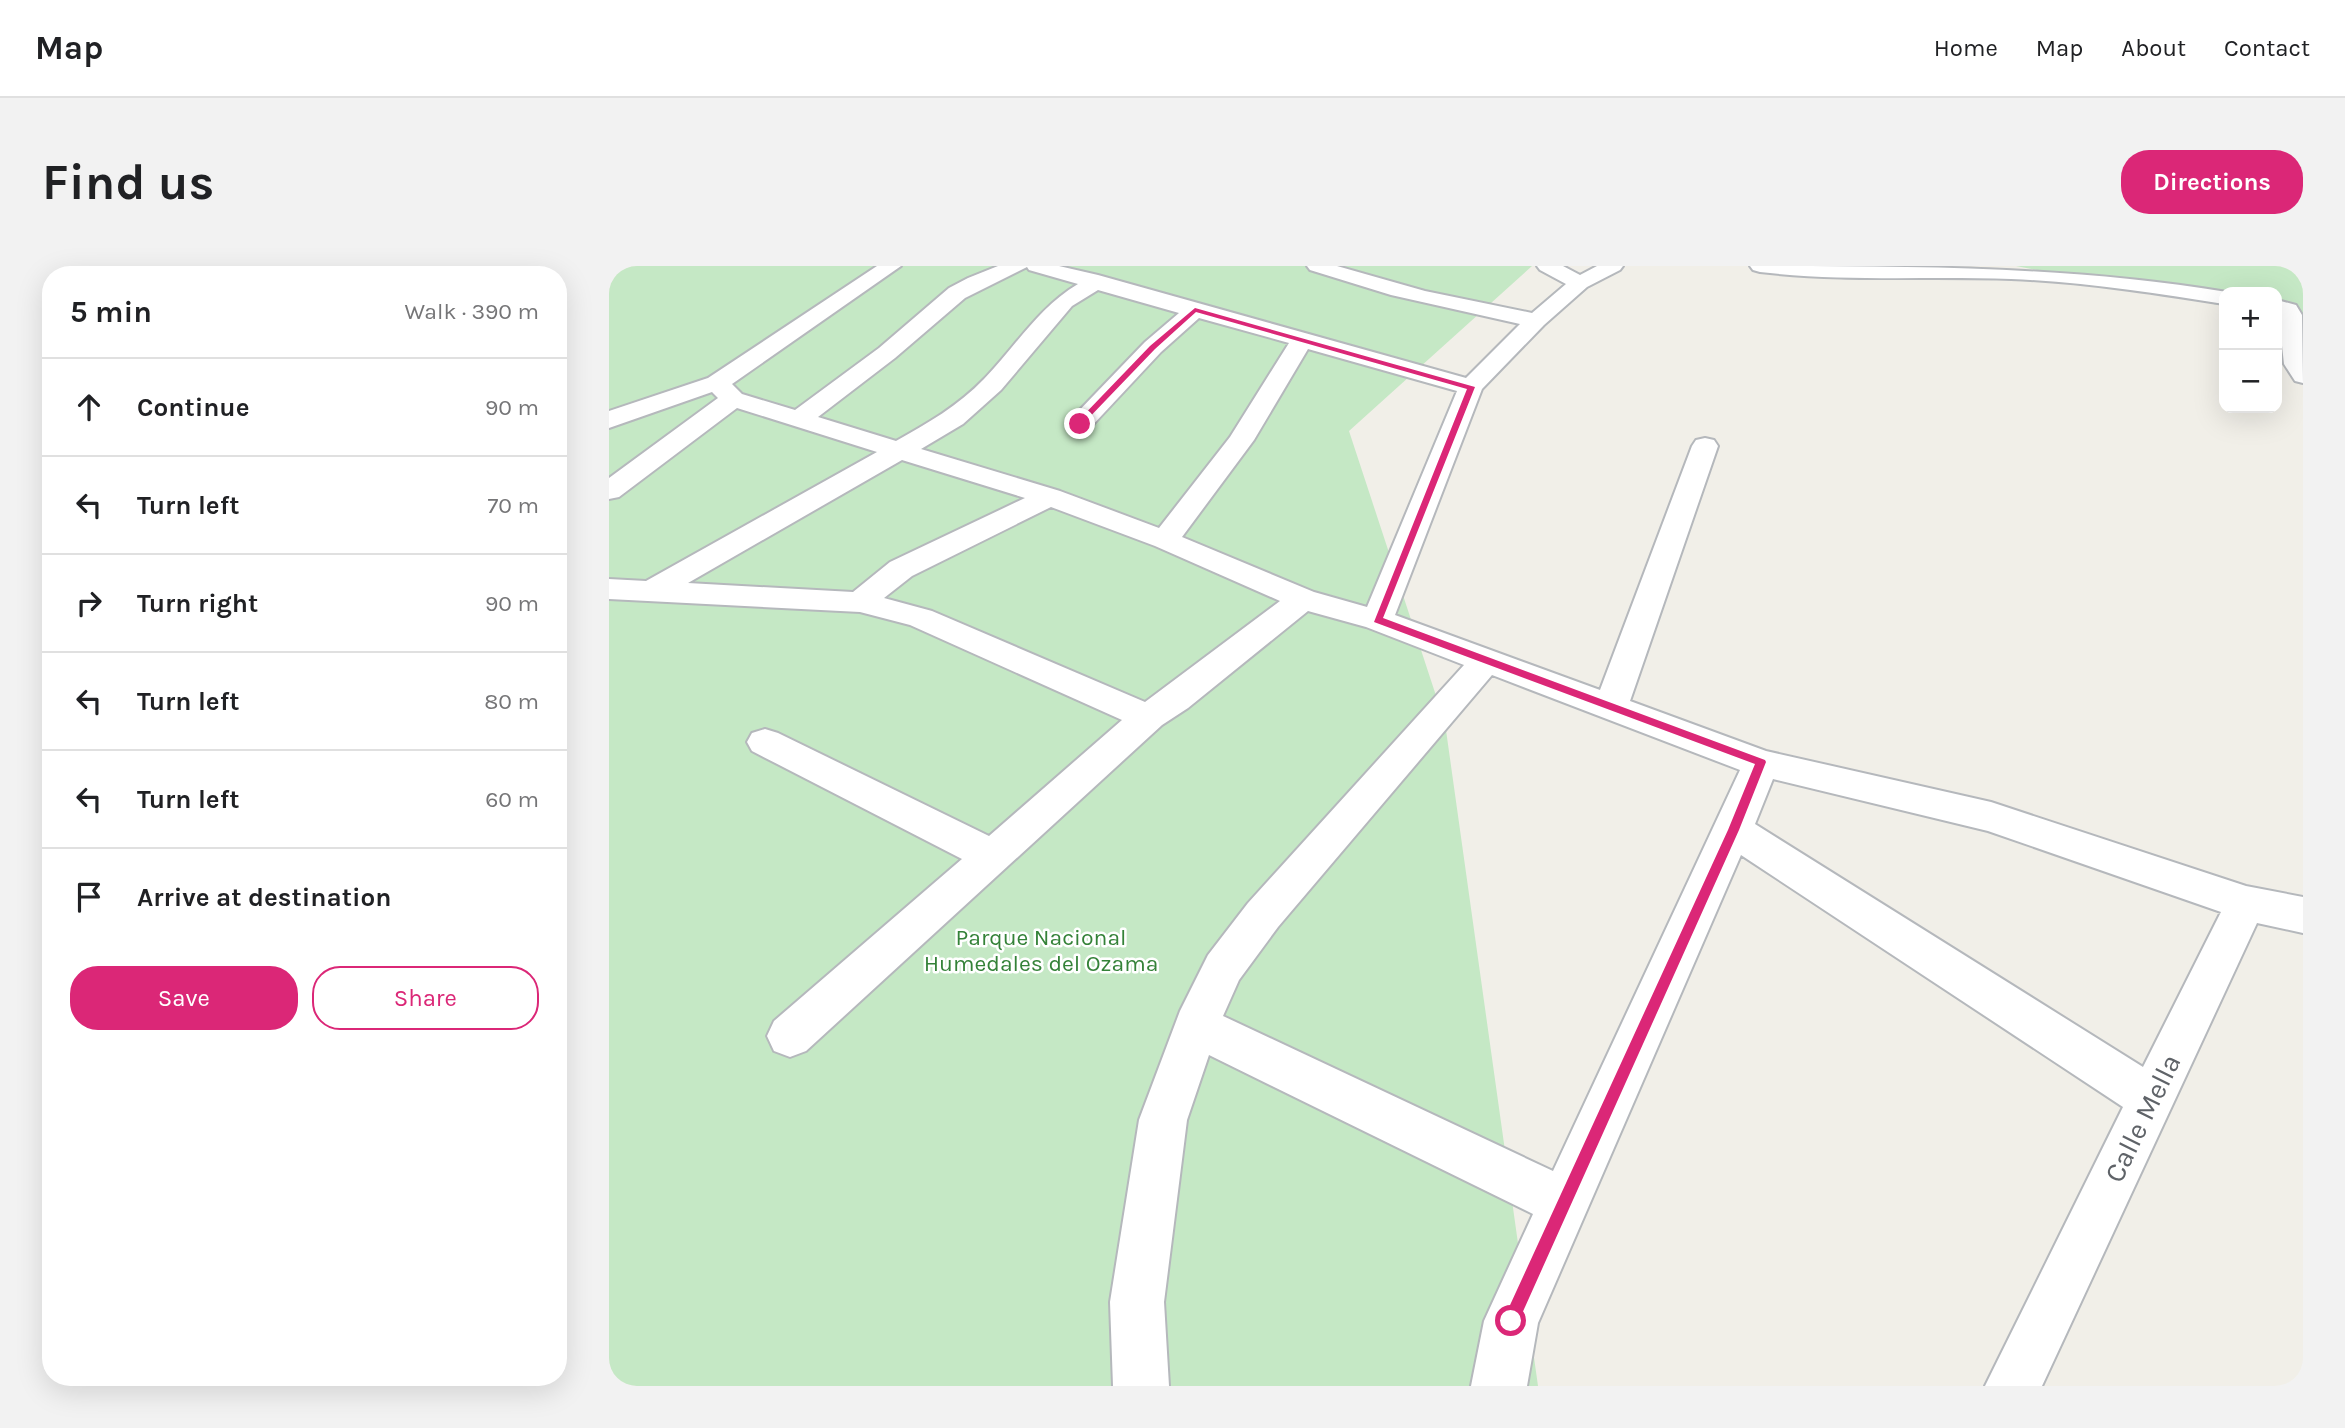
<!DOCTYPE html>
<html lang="en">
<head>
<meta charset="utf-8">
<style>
  :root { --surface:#fff; --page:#f2f2f2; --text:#202124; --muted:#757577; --line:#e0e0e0; --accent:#db2777 }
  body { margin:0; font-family:Karla,sans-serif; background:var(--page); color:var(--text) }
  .controls { position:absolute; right:21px; top:21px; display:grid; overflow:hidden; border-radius:14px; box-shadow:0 7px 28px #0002 }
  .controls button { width:63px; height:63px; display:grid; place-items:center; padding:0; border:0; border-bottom:2px solid var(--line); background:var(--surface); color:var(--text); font:35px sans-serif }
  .stop { position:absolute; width:21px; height:21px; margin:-16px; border:5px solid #db2777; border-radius:50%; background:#fff }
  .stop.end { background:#db2777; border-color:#fff; box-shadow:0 2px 7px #0008 }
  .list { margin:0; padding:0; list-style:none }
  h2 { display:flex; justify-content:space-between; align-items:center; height:91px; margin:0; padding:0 28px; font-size:30px }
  h2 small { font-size:23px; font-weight:400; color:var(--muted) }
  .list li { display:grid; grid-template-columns:46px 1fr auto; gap:21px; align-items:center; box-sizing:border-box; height:98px; padding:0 28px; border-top:2px solid var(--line) }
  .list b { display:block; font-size:26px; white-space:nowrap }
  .list em { font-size:23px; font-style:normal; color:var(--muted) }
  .actions { display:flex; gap:14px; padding:21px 28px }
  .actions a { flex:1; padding:16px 0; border:2px solid var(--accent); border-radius:28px; text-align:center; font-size:24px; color:var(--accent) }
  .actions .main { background:var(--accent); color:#fff }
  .icon { flex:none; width:38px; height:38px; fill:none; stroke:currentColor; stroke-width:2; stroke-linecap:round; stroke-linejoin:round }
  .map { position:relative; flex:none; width:1694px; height:1120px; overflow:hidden; border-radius:28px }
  header { display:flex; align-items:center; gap:42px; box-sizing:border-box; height:98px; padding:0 35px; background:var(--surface); border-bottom:2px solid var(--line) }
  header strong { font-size:33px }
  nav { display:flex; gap:38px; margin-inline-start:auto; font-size:24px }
  .intro { display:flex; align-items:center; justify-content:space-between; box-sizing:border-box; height:168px; padding:0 42px }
  h1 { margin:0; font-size:49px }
  .button { padding:18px 32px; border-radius:28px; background:var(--accent); color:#fff; font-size:24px; font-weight:700 }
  main { display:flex; gap:42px; padding:0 42px }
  aside { flex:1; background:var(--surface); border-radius:28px; box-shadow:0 7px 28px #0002 }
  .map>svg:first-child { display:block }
</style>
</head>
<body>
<header>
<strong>Map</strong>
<nav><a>Home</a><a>Map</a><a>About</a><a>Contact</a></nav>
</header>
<div class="intro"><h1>Find us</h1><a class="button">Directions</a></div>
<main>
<aside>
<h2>5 min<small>Walk · 390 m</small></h2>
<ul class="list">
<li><svg class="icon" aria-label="ahead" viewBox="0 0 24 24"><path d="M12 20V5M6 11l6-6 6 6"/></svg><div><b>Continue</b></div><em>90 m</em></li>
<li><svg class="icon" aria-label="left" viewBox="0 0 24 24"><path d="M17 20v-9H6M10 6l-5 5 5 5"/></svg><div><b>Turn left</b></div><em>70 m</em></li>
<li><svg class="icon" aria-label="right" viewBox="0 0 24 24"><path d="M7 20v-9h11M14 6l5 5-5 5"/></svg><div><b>Turn right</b></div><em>90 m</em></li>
<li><svg class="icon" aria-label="left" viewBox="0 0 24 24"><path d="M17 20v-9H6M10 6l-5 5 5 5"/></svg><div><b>Turn left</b></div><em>80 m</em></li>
<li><svg class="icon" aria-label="left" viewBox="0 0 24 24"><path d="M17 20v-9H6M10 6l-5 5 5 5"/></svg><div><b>Turn left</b></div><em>60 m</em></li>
<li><svg class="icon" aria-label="arrive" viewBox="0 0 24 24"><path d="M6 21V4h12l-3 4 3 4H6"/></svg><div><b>Arrive at destination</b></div></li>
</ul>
<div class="actions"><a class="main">Save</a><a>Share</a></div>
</aside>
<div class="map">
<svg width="1694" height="1120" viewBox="0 0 1694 1120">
  <rect width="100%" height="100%" fill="#f1efe8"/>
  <!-- green -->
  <path fill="#c5e8c5" d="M0,0H923L740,165L836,457L929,1120H0Z
    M1407,0H1694V55L1668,50V26H1615V40Z"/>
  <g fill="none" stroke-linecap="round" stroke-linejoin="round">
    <!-- minor casing -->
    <g stroke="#b5b8bc" stroke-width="4">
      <path id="minor" d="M268,0H292L123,118L133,128L186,144L270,82L340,22L359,12L389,0H450L489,9L857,112L911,58L782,29L701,4L698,0H728L816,25L923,47L957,18L931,4L928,0H954L971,9L988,0H1014L1011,4L978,21L935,59L873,123L786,349L991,424L1083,180L1087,174L1096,172L1105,174L1109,180L1021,435L1157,485L1382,536L1637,620L1694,631V667L1648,657L1433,1120H1376L1514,841L1132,589L929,1057L918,1120H862L875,1055L924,948L600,789L578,854L555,1036L560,1120H504L501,1036L530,854L571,745L599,689L639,637L855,399L757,361L699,345L579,442L553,459L197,785L181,791L165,785L158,770L165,755L353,593L143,485L138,476L143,467L156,463L169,467L380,570L513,454L301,359L251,346L0,333V313L37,315L268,186L128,142L10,231L0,233V212L109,132L103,126L0,162V145L99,112ZM418,1L420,4L469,18C430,41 406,81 375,113C349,140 319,157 287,175L209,151L286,92L356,32ZM489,24L570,47L536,76L462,153L458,158L462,163L471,166L480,163L552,86L590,52L680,77L621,171L550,262L451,225L312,183L354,158L392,124L463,40ZM699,83L848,125L758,341L705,326L573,271L645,174ZM293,194L416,232L281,296L244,326L79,317ZM442,241L546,280L671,335L536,436L323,345L275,332L303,310ZM883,409L1131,504L944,905L614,750L630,714L669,661ZM1164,513L1379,565L1612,646L1534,801L1146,558Z
        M1141,0C1300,0 1461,0 1618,26H1615V38C1545,27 1474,16 1402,13C1318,10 1235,16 1151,6L1144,4Z
        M1668,34L1687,39L1693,49L1694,117L1686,115L1675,98Z"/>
    </g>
    <!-- minor -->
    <use href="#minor" fill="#fff" fill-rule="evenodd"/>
  </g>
  <!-- route -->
  <path fill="#db2777" d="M586,42L866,121L774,352L1156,494L1157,496L1130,564L907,1061L902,1063L896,1061L894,1055L896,1050L1119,564L1146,498L765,356L858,123L587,46L546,83L473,159H468V156L541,80Z"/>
  <g text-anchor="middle" stroke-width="5" stroke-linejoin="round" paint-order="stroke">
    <!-- park labels -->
    <g font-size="23" fill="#348238" stroke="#fff">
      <text x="432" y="679">Parque Nacional<tspan x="432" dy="26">Humedales del Ozama</tspan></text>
    </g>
    <!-- near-street labels -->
    <g font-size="28" fill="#5f6368" stroke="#fff">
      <text transform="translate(1533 852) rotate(-64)" y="10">Calle Mella</text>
    </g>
  </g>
</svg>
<div class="controls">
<button>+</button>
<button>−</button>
</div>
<div class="stop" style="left:902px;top:1055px"></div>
<div class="stop end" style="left:471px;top:158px"></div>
</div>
</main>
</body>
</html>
